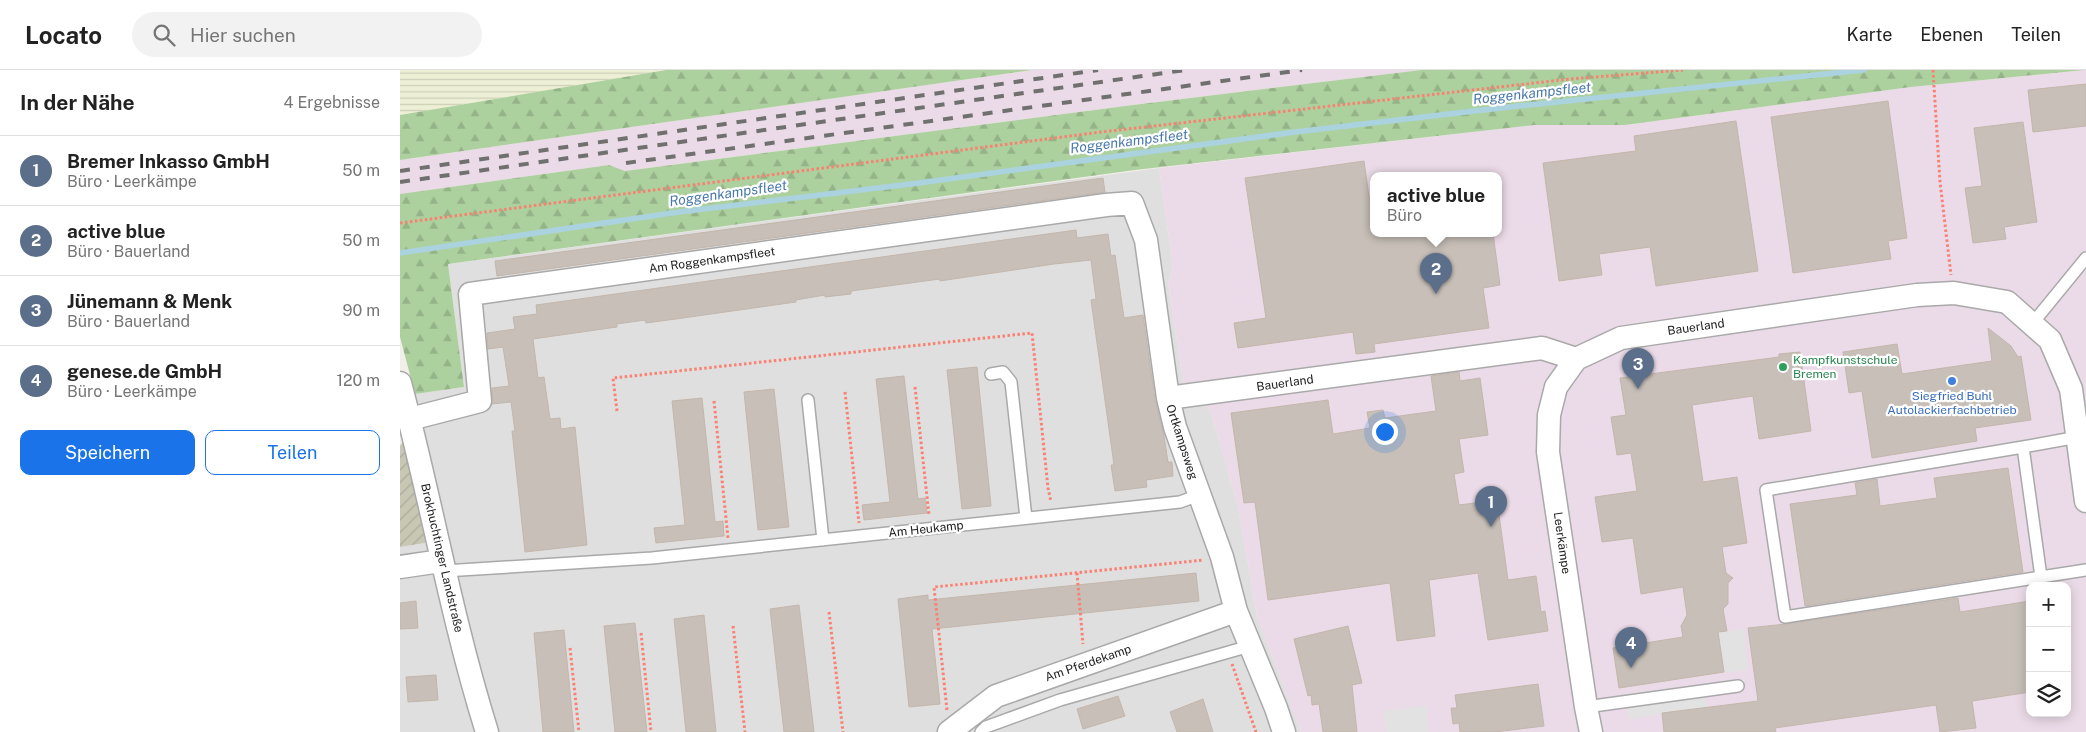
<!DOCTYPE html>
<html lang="de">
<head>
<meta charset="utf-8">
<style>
  :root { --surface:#fff; --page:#f2f2f2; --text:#222; --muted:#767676; --line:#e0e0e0; --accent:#1a73e8 }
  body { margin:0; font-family:"Public Sans",sans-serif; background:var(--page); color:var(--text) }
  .controls { position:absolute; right:15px; bottom:15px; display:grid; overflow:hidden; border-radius:10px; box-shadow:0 2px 12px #0003 }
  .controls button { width:45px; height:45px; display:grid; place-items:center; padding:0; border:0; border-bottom:1px solid var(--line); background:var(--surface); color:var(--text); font:25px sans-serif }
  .you { position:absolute; left:984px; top:361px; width:18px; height:18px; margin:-12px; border:4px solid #fff; border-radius:50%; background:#1a73e8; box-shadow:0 0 0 8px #1a73e833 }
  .badge { display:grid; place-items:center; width:32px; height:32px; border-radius:50%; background:var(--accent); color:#fff; font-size:16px; font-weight:700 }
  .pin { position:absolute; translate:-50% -41px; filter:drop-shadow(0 1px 2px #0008) }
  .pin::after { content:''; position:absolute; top:26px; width:18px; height:15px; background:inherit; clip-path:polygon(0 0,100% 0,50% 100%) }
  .popup { position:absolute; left:970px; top:102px; width:132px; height:65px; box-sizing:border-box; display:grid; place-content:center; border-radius:10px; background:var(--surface); filter:drop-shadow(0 1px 4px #0005); font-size:16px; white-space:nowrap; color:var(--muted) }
  .popup b { font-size:19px; color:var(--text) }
  .popup::after { content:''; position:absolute; left:50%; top:100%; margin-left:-10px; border:10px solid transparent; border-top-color:var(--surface) }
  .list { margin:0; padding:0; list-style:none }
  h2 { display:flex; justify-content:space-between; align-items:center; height:65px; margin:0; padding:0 20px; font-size:21px }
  h2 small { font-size:16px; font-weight:400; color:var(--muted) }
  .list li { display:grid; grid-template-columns:32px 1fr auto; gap:15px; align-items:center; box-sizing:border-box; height:70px; padding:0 20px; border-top:1px solid var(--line) }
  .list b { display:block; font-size:19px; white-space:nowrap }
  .list p { margin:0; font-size:16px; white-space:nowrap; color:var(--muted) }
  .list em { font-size:16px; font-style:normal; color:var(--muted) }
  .actions { display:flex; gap:10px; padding:15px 20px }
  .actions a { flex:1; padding:11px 0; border:1px solid var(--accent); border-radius:10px; text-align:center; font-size:18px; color:var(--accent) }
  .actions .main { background:var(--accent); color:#fff }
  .icon { flex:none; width:28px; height:28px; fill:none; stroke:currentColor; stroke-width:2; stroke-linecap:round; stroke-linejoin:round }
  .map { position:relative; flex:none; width:1686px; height:662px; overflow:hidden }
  header { display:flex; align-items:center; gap:30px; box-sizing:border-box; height:70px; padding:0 25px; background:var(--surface); border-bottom:1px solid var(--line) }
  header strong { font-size:24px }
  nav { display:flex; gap:28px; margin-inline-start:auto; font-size:18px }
  .search { width:350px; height:45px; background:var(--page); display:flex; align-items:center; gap:12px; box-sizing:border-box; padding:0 18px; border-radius:28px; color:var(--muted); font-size:19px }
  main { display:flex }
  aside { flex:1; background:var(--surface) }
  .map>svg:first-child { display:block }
</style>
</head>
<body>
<header>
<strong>Locato</strong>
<div class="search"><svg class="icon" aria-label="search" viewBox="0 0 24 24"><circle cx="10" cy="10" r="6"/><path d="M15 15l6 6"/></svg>Hier suchen</div>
<nav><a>Karte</a><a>Ebenen</a><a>Teilen</a></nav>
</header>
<main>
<aside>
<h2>In der Nähe<small>4 Ergebnisse</small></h2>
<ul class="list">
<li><span class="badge" style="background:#5c6f8a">1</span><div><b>Bremer Inkasso GmbH</b><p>Büro · Leerkämpe</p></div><em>50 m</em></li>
<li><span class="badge" style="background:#5c6f8a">2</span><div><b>active blue</b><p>Büro · Bauerland</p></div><em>50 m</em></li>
<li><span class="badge" style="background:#5c6f8a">3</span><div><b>Jünemann &amp; Menk</b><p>Büro · Bauerland</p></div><em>90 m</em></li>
<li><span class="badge" style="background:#5c6f8a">4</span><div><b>genese.de GmbH</b><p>Büro · Leerkämpe</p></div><em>120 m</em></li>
</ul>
<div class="actions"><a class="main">Speichern</a><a>Teilen</a></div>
</aside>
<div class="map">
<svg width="1686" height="662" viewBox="0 0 1686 662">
  <defs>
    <pattern id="construction-furrows" width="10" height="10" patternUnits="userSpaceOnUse" patternTransform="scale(1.25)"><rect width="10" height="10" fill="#c7c7b4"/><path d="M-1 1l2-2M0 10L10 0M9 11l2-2" fill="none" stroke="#abab9a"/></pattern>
    <pattern id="farmland-rules" width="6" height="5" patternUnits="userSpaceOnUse" patternTransform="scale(1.25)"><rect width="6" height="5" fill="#eef0d5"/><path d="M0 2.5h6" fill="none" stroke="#ccceb7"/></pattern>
    <pattern id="forest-firs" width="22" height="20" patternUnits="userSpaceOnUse" patternTransform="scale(1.25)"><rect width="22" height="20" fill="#add19e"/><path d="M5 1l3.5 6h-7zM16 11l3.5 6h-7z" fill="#95b388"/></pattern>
  </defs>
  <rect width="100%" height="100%" fill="#f2efe9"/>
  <!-- residential -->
  <path fill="#e0dfdf" d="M759,98L773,197L768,213L784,318L810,339L838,437L857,546L901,662H0V477L50,469L15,324L64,317L48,194Z"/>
  <!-- industrial -->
  <path fill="#ebdbe8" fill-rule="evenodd" d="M632,0H1021L725,36L225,101L209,95L0,124V90Z
    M1686,0V662H901L857,546L838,437L810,339L784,318L768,213L773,197L759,98L1135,55H1225L1511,17ZM974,105H1098V163H974ZM1630,516H1667V643H1630Z"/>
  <!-- construction -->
  <path fill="url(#construction-furrows)" d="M3,372L26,464L25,473L0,477V376Z"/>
  <!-- farmland -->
  <path fill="url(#farmland-rules)" d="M0,0H266L0,45Z"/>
  <!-- forest -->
  <path fill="url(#forest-firs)" d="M266,0H632L0,90V45Z
    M1021,0H1685L1511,17L1225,55H1135L735,100L48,194L64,317L15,324L0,267V124L209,95L225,101L725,36Z"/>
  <!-- parking -->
  <path fill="#e2e2e2" d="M1343,559L1348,600L1322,603L1317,563Z
    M1306,626L1308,637L1229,649L1227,638Z
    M1026,636L1029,662H986L984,641Z"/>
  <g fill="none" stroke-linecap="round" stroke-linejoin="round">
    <!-- stream -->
    <path stroke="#aad3df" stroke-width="5.5" d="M0,183L279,142L519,113L895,62L1109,37L1464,0"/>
  </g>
  <!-- building -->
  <path fill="#c7bfb8" stroke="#c4b6ab" d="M1686,14V56L1633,62L1628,20Z
    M1488,31L1507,168L1488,171L1491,189L1393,203L1371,47Z
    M1336,51L1358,201L1256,216L1250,177L1199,184L1202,205L1159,211L1143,93L1236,81L1234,66Z
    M1623,52L1637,152L1604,157L1606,169L1573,173L1565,118L1582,116L1574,58Z
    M964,91L969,126L974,125V163H1093L1100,215L1083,218L1089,258L974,274L975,282L956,284L953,262L838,278L834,253L866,248L845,108Z
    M703,108L705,122L97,206L95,191Z
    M676,160L677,168L708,164L711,186L715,185L724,248L743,245L755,330L764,366L768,392H772L773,406L746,410L747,417L715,421L711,395H714L691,230L696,229L691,190L654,194L540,211V209L451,221V224L425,227V225L396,230V232L283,248L246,253L245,250L217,254V257L133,269L138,308L144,307L150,349L160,348L161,359L175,357L187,475L125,482L112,361H115L111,332L92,334V318L109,316L103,277L88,279L87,263L115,259L113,247L137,244L136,235Z
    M1588,258L1611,276L1618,287L1621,286L1631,350L1575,358L1577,371L1472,388L1462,321L1449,323L1443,282L1497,274L1502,304L1592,291Z
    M1400,282L1411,361L1359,369L1353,326L1292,335L1303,412L1337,407L1347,473L1322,477L1326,503L1333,508L1328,513V534L1323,539L1327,561L1318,562L1324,602L1219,618L1213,578L1283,567L1281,556L1287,545L1283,517L1241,524L1233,468L1202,472L1195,427L1237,421L1231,383L1217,385L1211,347L1226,345L1220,308L1379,287V284Z
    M577,297L591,436L562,439L547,300Z
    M1059,302L1060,311L1080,308L1088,365L1059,369L1064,402L1054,404L1059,435L1097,430L1108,510L1136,506L1141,542L1145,541L1148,561L1088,570L1078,503L1029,510L1035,566L997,571L990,513L868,530L855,432L844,433L831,343L928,330L933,364L970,358L967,342L983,340L985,348L1036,341L1031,306Z
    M504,306L518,429L525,428L527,443L464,450L462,435L490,432L476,309Z
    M374,319L389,457L358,460L344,322Z
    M302,328L315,452L323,451L324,466L256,473L254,458L285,455L272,331Z
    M1608,398L1623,502L1405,536L1390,434L1457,425L1455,413L1477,409L1480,436L1537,428L1534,408Z
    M796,503L799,531L532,559L540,634L509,637L498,529L528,525V530Z
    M1558,528L1560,542L1630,531V622L1572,631L1576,658L1540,662L1536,635L1375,658L1376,662H1264L1262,643L1358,631L1348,558L1386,554Z
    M16,531L18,558L0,559V533Z
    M399,535L414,662H384L370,539Z
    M304,545L316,662H286L274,549Z
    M235,553L247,662H215L204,556Z
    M948,556L962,613L952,615L957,662H923L919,634L912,635L911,625L908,626L894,569Z
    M164,560L174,662H143L134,563Z
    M36,605L38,630L8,632L6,607Z
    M1138,614L1144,656L1095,662H1060L1059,653L1053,654L1051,638H1057L1055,625Z
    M718,626L725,646L683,659L677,639Z
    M803,629L813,662H777L770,642Z"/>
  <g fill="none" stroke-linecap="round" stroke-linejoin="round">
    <!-- service casing -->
    <g stroke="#a9a9a9" stroke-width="14">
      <path id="service" d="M1632,254L1686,188
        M591,304L603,302L611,312L626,448
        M408,330L423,470
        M1623,377L1678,367
        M44,501L252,488L780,432L799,425
        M1641,507L1623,377L1366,420L1385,547L1686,500
        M1186,637L1338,616
        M581,662L586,657L660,630L850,576"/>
    </g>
    <!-- minor casing -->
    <g stroke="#a9a9a9" stroke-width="25">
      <path id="minor" d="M1176,289L1156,317L1149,345L1148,382L1186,637L1191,662
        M0,313C31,429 51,547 87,662
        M768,328L1142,278L1176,289L1221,268L1517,225L1554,223L1607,232L1650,270L1671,319L1686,431
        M10,349L80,331L70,224L706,135L732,133L746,170L768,328L775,357L822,487L836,541L876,638L884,662
        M0,497L41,491
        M549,662L596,626L836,541"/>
    </g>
    <!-- path -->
    <path stroke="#fa8072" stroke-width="3" stroke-dasharray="2.5 2.5" stroke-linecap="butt" d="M1533,0L1540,112L1551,205
      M0,153L701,62L1170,9L1283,0
      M515,317L529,445
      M445,322L459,453
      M314,331L328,468
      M217,341L213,308L632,263L648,418L651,432
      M677,503L683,574
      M429,542L443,662
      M333,556L345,662
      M241,563L251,662
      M170,578L179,662
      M832,594L856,662
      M547,640L534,517L804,490"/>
    <!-- service -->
    <use href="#service" stroke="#fff" stroke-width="11"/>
    <!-- minor -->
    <use href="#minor" stroke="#fff" stroke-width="22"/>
    <!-- rail -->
    <path stroke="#707070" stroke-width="4" stroke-dasharray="10 10" stroke-linecap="butt" d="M226,93L902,0
      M0,101L698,0
      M0,112L785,0"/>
  </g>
  <!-- markers -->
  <circle fill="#2e9e5b" stroke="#fff" stroke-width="2" cx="1383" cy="297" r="5"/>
  <circle fill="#3f7fe0" stroke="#fff" stroke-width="2" cx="1552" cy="311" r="5"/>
  <g text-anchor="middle" stroke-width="4.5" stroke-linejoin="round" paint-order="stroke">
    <!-- street labels -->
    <g font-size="12" fill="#222" stroke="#fff">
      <text transform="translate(312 190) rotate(-8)" y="4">Am Roggenkampsfleet</text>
      <text transform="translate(1296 257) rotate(-8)" y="4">Bauerland</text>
      <text transform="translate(885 313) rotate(-8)" y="4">Bauerland</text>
      <text transform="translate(782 372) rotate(72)" y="4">Ortkampsweg</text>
      <text transform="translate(526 459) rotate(-6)" y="4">Am Heukamp</text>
      <text transform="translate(1162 473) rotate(82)" y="4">Leerkämpe</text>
      <text transform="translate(42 488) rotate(77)" y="4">Brokhuchtinger Landstraße</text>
      <text transform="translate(688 593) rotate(-19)" y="4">Am Pferdekamp</text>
    </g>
    <!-- leisure labels -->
    <g font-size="12" fill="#27864d" stroke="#fff" text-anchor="start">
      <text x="1393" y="294">Kampfkunstschule<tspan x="1393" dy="14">Bremen</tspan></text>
    </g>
    <!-- shop labels -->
    <g font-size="12" fill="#366cbe" stroke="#fff">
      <text x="1552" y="330">Siegfried Buhl<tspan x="1552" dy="14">Autolackierfachbetrieb</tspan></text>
    </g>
    <!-- water labels -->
    <g font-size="14" font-style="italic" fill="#4a7aab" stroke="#fff">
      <text transform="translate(1132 23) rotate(-6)" y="5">Roggenkampsfleet</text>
      <text transform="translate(729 71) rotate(-7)" y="5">Roggenkampsfleet</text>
      <text transform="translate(328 123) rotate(-8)" y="5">Roggenkampsfleet</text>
    </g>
  </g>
</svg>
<div class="controls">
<button>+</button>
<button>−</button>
<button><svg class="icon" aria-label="layers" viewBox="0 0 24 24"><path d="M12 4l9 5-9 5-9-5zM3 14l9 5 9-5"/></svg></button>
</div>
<div class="you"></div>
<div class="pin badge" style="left:1091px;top:457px;background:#5c6f8a">1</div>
<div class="pin badge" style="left:1036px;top:224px;background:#5c6f8a">2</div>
<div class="popup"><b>active blue</b>Büro</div>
<div class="pin badge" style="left:1238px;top:319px;background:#5c6f8a">3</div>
<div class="pin badge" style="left:1231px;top:598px;background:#5c6f8a">4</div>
</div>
</main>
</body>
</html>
